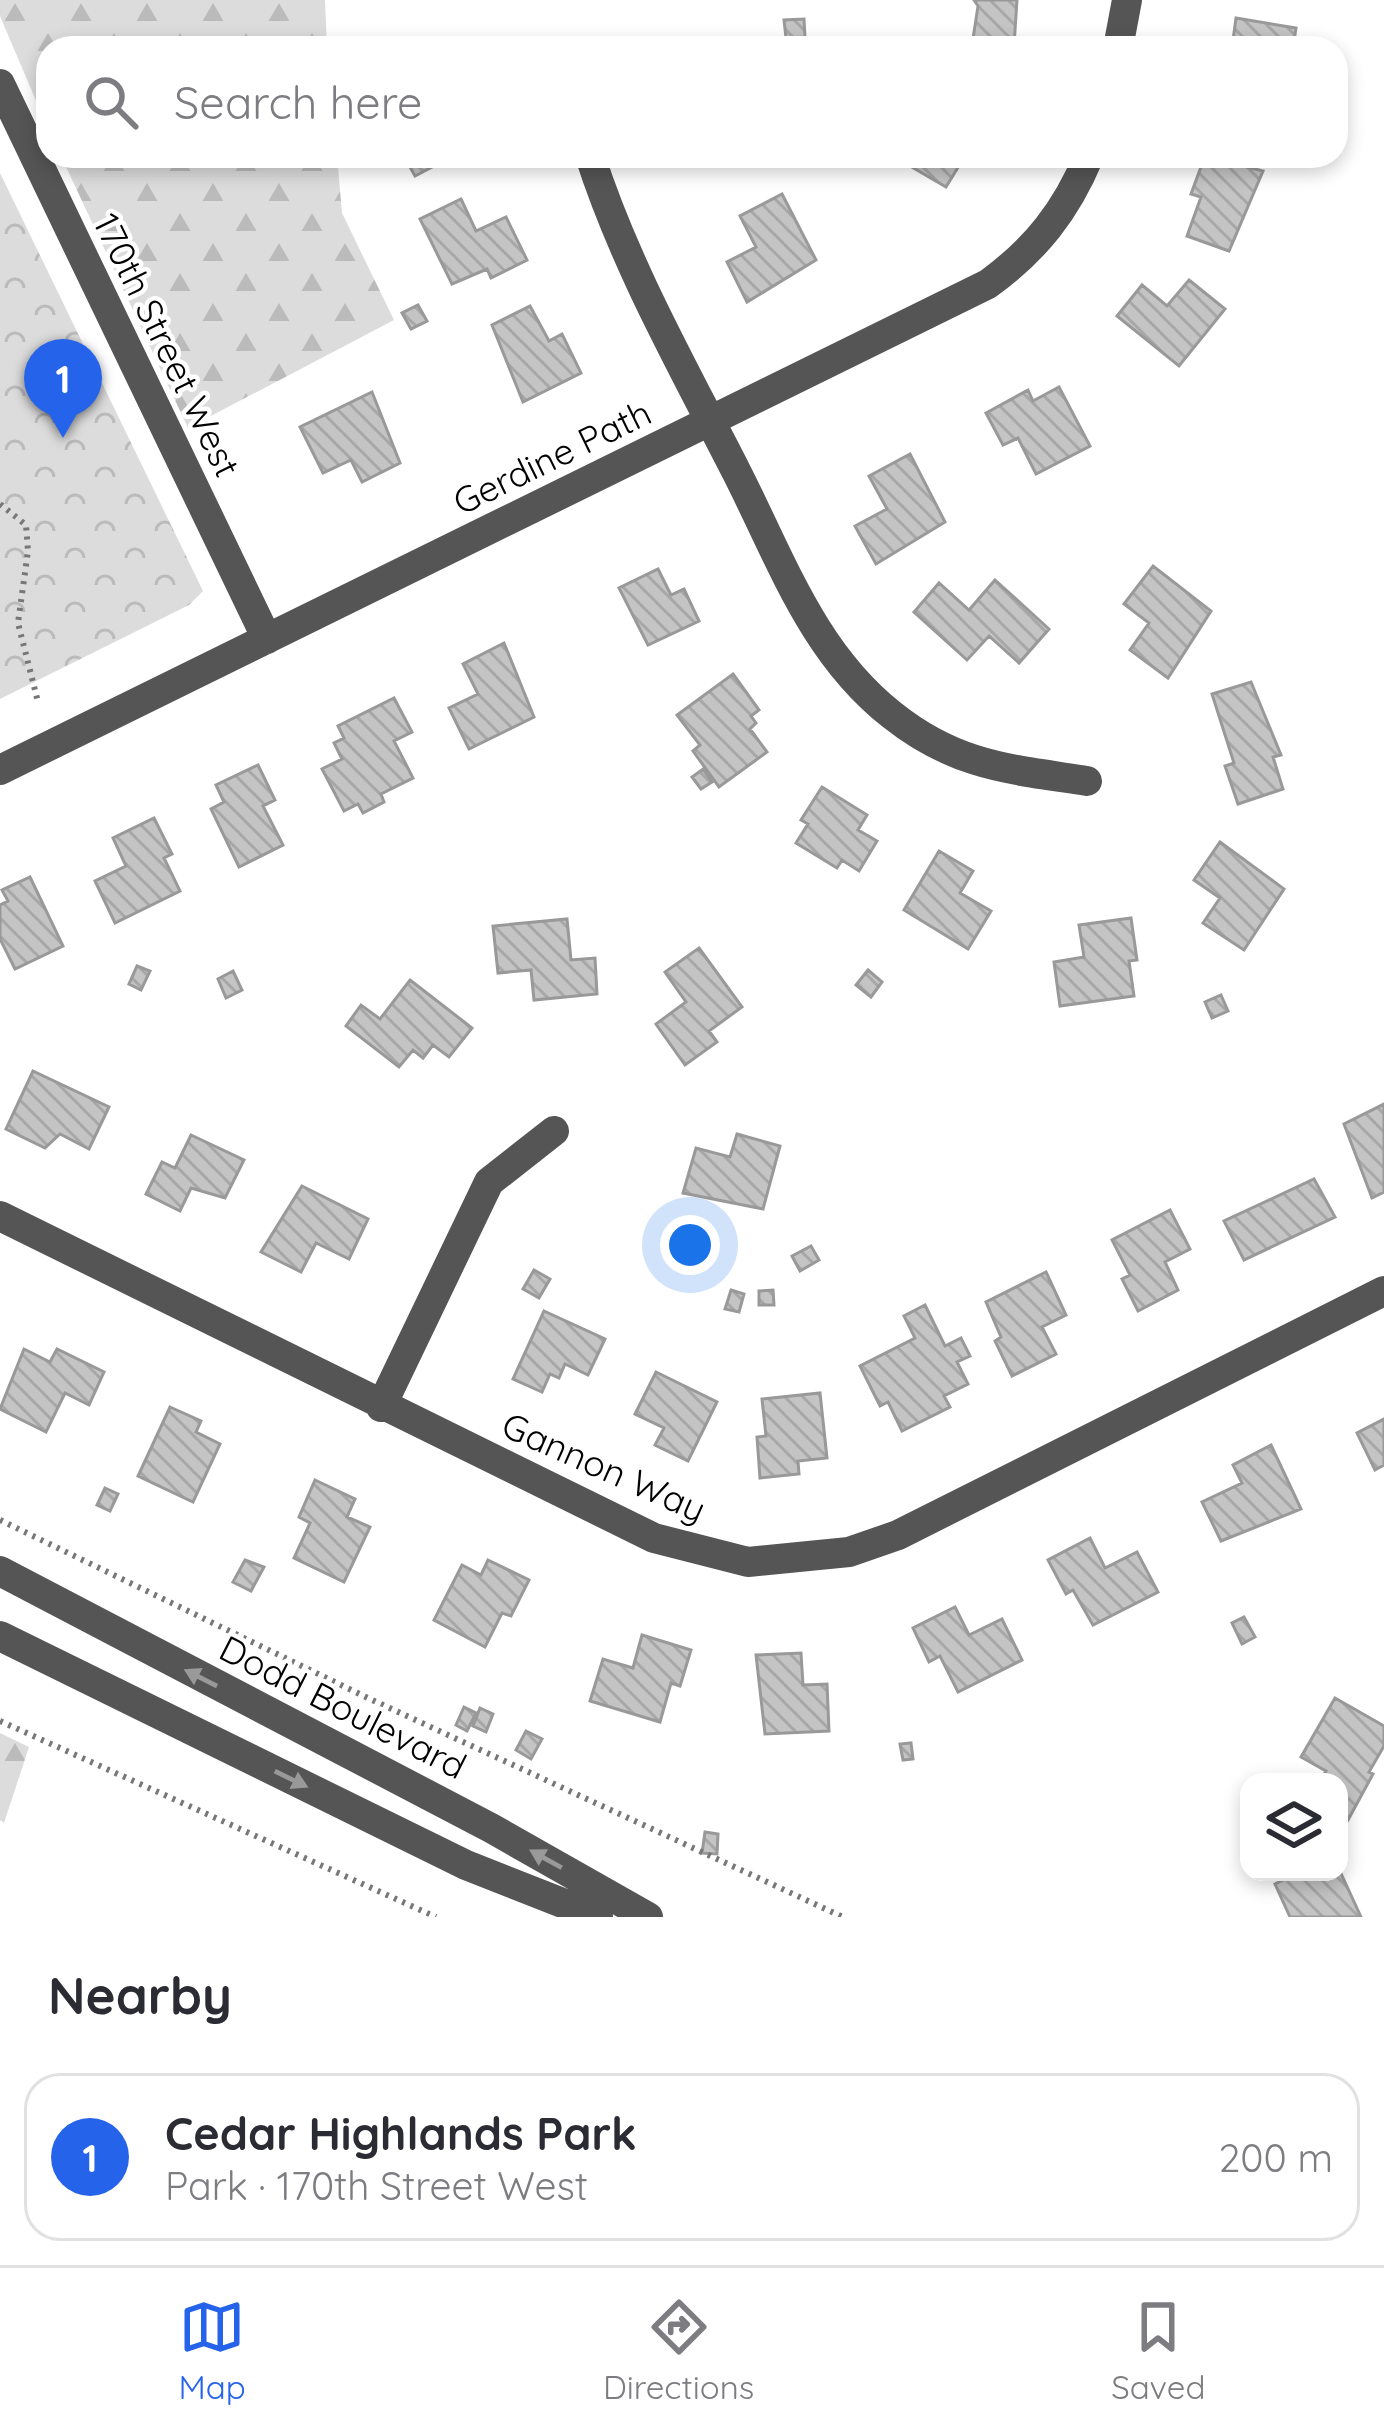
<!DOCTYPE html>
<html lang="en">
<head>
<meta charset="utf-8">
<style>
  :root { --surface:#fff; --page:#f7f7f7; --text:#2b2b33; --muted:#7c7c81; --line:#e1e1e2; --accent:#2563eb }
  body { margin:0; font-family:Quicksand,sans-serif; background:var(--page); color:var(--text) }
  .controls { position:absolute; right:36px; bottom:36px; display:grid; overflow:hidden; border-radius:24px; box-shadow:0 6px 18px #0003 }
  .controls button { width:108px; height:108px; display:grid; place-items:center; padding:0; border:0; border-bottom:3px solid var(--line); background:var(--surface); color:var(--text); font:60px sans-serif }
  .you { position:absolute; left:690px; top:1245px; width:42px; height:42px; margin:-30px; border:9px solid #fff; border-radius:50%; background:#1a73e8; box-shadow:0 0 0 18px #1a73e833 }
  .badge { display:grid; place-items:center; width:78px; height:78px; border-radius:50%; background:var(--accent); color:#fff; font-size:39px; font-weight:700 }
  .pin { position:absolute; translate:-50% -99px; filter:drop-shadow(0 3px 6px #0008) }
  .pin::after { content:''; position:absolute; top:63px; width:42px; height:36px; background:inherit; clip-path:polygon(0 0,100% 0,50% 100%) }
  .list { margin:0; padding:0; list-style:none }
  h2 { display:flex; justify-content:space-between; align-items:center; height:156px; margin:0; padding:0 48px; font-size:51px }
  h2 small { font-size:39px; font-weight:400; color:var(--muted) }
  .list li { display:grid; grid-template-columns:78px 1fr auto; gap:36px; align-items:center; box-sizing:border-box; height:168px; margin:0 24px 24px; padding:0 24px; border:3px solid var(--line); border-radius:36px }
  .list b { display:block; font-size:45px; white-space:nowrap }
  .list p { margin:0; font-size:39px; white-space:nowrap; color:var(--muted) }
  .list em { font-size:39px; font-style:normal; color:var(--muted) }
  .icon { flex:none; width:66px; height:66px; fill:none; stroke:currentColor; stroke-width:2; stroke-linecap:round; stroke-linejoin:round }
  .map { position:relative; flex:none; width:1384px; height:1917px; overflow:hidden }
  .search { position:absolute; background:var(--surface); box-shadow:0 6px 18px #0003; left:36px; right:36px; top:36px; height:132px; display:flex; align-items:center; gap:30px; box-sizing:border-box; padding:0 42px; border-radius:36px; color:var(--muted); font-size:45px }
  .sheet { height:348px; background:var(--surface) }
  nav { display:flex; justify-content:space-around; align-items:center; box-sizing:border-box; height:168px; border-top:3px solid var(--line); background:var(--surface); font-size:33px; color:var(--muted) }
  nav a { display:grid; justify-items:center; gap:6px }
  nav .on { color:var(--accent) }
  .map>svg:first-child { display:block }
</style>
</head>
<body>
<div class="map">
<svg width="1384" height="1917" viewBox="0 0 1384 1917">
  <defs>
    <pattern id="forest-firs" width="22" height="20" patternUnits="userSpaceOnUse" patternTransform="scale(3)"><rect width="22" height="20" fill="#dcdcdc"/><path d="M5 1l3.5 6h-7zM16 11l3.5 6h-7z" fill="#bbb"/></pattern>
    <pattern id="park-crowns" width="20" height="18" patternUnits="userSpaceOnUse" patternTransform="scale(3)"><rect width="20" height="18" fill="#dcdcdc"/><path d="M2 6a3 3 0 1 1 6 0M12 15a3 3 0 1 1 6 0" fill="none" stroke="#bbb"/></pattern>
    <pattern id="building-back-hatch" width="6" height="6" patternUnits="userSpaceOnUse" patternTransform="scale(3)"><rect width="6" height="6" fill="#c4c4c4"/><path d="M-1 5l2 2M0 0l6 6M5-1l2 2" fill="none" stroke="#a7a7a7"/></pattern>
  </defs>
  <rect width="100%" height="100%" fill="#fff"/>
  <!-- forest -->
  <path fill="url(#forest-firs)" d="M0,0H325L327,48H48V129L0,16Z
    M61,156H337L342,213L394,320L188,428Z
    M0,1733L29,1747L4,1823L0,1820Z"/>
  <!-- park -->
  <path fill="url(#park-crowns)" d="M0,173L203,591L189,605L0,699Z"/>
  <!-- building -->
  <path fill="url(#building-back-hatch)" stroke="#999" stroke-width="3" d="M974,0H1017L1014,46L973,39L978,6Z
    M1236,18L1296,28L1293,48H1232Z
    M804,19L805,37L786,38L784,20Z
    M404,156H453L415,176Z
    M893,156H965L946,187Z
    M1205,156L1263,171L1229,251L1187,236L1201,197L1191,194Z
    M782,194L816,260L747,302L727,262L756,247L740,216Z
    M461,199L476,231L506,217L527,260L491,278L487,269L452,284L420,219Z
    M1189,280L1225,309L1179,366L1117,316L1142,285L1167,306Z
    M418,305L427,321L411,329L402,313Z
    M530,306L549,341L562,334L581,373L523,402L492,325Z
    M1059,387L1090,446L1036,474L1018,438L1003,445L986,413L1028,390L1033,401Z
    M372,392L400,463L362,482L351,460L323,473L300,427Z
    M910,454L945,522L876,564L855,526L887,509L869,476Z
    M1153,566L1211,611L1168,678L1130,650L1149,623L1124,604Z
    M658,569L671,595L684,589L699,621L648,645L619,588Z
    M995,580L1049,629L1019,663L989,636L967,660L914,612L939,583L969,610Z
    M504,643L534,717L469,749L449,708L478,694L463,664Z
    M733,674L759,710L751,716L756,723L750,729L767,752L719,787L693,751L700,745L677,715Z
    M1251,682L1281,755L1273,757L1283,789L1238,804L1225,766L1234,763L1212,694Z
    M394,698L412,732L394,741L413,778L381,794L384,802L363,813L358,804L344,811L322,769L342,759L334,743L344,738L338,726Z
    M258,765L275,800L263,806L283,845L239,867L211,809L224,802L216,785Z
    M703,769L712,782L701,789L692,777Z
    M822,787L867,815L858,830L877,841L859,871L842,860L837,868L796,843L808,824L801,820Z
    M154,818L172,854L164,858L180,891L115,923L95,881L126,866L113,838Z
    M1220,842L1284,889L1244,950L1203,923L1220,898L1194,880Z
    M939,851L973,871L960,893L991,911L968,949L904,910Z
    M30,877L63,946L15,969L0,939V905L8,901L2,890Z
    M1131,918L1137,960L1129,961L1134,996L1060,1006L1054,962L1084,957L1079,925Z
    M567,919L571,960L595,958L597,994L534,1000L531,970L498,973L493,926Z
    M699,948L742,1007L709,1031L717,1042L685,1065L656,1024L686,1002L665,972Z
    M137,966L150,971L141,990L129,984Z
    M868,970L882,982L871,997L856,985Z
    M233,971L242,990L226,998L218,979Z
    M410,980L472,1028L449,1057L433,1045L423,1058L413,1050L399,1067L346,1026L361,1005L380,1019Z
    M1221,995L1228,1011L1212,1018L1205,1002Z
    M33,1071L109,1107L89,1149L60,1134L45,1148L6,1129Z
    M1384,1104V1192L1372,1198L1344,1124Z
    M737,1134L780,1146L763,1209L683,1193L696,1148L730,1157Z
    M191,1135L244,1160L225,1198L191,1188L180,1211L146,1194L162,1162L175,1168Z
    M1314,1179L1335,1217L1244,1260L1224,1221Z
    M302,1186L368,1219L349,1259L316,1243L301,1272L261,1252Z
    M1170,1210L1190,1249L1165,1262L1178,1290L1138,1311L1122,1279L1130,1275L1112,1240Z
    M811,1246L819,1260L800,1271L792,1256Z
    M534,1270L550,1279L539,1298L523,1289Z
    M1046,1272L1066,1315L1042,1327L1056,1354L1012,1376L995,1341L1001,1337L986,1302Z
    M731,1290L744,1294L739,1312L725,1309Z
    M773,1290L774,1305H759V1291Z
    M925,1305L945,1346L961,1338L970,1356L957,1362L968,1384L944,1396L950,1407L902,1431L888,1402L880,1406L860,1366L915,1338L904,1316Z
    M544,1311L605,1339L588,1375L565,1364L559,1378L550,1374L542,1392L513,1379Z
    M24,1349L50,1362L57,1349L104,1372L89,1405L65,1393L46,1432L0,1409Z
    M656,1372L717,1402L688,1461L655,1445L664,1428L635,1414Z
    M820,1393L827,1458L798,1461L799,1474L760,1478L757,1437L766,1436L762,1399Z
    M170,1407L201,1421L196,1432L220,1444L193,1502L138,1476Z
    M1384,1419V1465L1375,1470L1357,1433Z
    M1271,1445L1301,1509L1221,1541L1202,1502L1242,1483L1233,1465Z
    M315,1480L355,1499L347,1517L370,1527L344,1582L294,1558L310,1523L299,1517Z
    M105,1488L118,1494L110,1511L97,1505Z
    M1090,1538L1105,1568L1137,1552L1158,1592L1093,1625L1073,1590L1066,1594L1048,1560Z
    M245,1560L264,1567L251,1591L233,1582Z
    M488,1560L529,1580L511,1616L502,1613L485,1647L434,1620L462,1565L481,1575Z
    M955,1607L969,1635L1002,1619L1022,1660L958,1692L940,1656L929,1662L913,1628Z
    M1244,1617L1255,1637L1242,1644L1232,1623Z
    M642,1635L691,1650L680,1686L671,1683L660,1722L590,1701L603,1659L633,1668Z
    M801,1653L803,1685L827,1684L829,1731L765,1734L756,1655Z
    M1335,1698L1384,1726V1746L1369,1772L1373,1774L1348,1820L1339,1814V1782H1319L1326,1771L1301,1757Z
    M464,1707L476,1713L467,1731L456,1725Z
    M480,1708L493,1714L486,1732L473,1726Z
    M526,1731L542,1739L531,1759L516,1750Z
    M911,1743L913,1759L903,1760L900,1744Z
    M705,1832L718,1834L717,1854L702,1853Z
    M1339,1869L1361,1917H1290L1275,1884L1300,1872Z"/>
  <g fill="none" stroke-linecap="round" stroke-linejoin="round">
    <!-- path -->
    <path stroke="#777" stroke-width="6" stroke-dasharray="3 6" stroke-linecap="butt" d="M0,504L26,525L28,551L18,623L38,702
      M0,1520L370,1699L843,1917
      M0,1721L436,1917"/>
    <!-- minor -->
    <path stroke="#555" stroke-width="30" d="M1118,48L1127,0
      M0,84L267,639
      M590,156C625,265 684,369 736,471C781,559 812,652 892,715C956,766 1009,769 1087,781
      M0,770L988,284C1036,249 1066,211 1089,156
      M0,1216L654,1538L748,1562L849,1552L898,1535L1384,1291
      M381,1407L489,1182L554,1131
      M0,1571L491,1828L648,1917
      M0,1636L466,1865L598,1917"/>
  </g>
  <!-- one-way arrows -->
  <defs><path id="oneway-solid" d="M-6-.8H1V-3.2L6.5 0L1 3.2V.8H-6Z" transform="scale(3)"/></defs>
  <g fill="#999">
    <use href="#oneway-solid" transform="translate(201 1678) rotate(-153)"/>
    <use href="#oneway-solid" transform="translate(291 1779) rotate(26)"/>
    <use href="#oneway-solid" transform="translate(546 1859) rotate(-151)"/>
  </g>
  <g text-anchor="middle" stroke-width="9" stroke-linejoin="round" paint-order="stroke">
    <!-- street labels -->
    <g font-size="36" fill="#000" stroke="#fff">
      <text transform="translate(167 345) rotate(64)" y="13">170th Street West</text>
      <text transform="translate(552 457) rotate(-26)" y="13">Gerdine Path</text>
      <text transform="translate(604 1467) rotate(24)" y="13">Gannon Way</text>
      <text transform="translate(343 1707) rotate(27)" y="13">Dodd Boulevard</text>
    </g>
  </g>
</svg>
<div class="controls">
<button><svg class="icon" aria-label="layers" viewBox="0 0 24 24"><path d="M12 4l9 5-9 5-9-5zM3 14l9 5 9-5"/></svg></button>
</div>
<div class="you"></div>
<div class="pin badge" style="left:63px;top:438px">1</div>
<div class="search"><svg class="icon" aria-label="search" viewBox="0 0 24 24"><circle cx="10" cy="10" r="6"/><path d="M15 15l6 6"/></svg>Search here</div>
</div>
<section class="sheet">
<h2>Nearby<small></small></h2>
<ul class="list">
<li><span class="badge">1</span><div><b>Cedar Highlands Park</b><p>Park · 170th Street West</p></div><em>200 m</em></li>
</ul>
</section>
<nav>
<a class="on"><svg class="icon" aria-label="map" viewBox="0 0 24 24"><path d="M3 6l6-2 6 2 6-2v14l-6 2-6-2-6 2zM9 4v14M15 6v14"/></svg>Map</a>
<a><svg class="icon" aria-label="directions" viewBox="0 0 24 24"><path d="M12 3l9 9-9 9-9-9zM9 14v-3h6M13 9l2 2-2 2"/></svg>Directions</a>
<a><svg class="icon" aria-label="saved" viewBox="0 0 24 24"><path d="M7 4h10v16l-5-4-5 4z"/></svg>Saved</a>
</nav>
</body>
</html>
